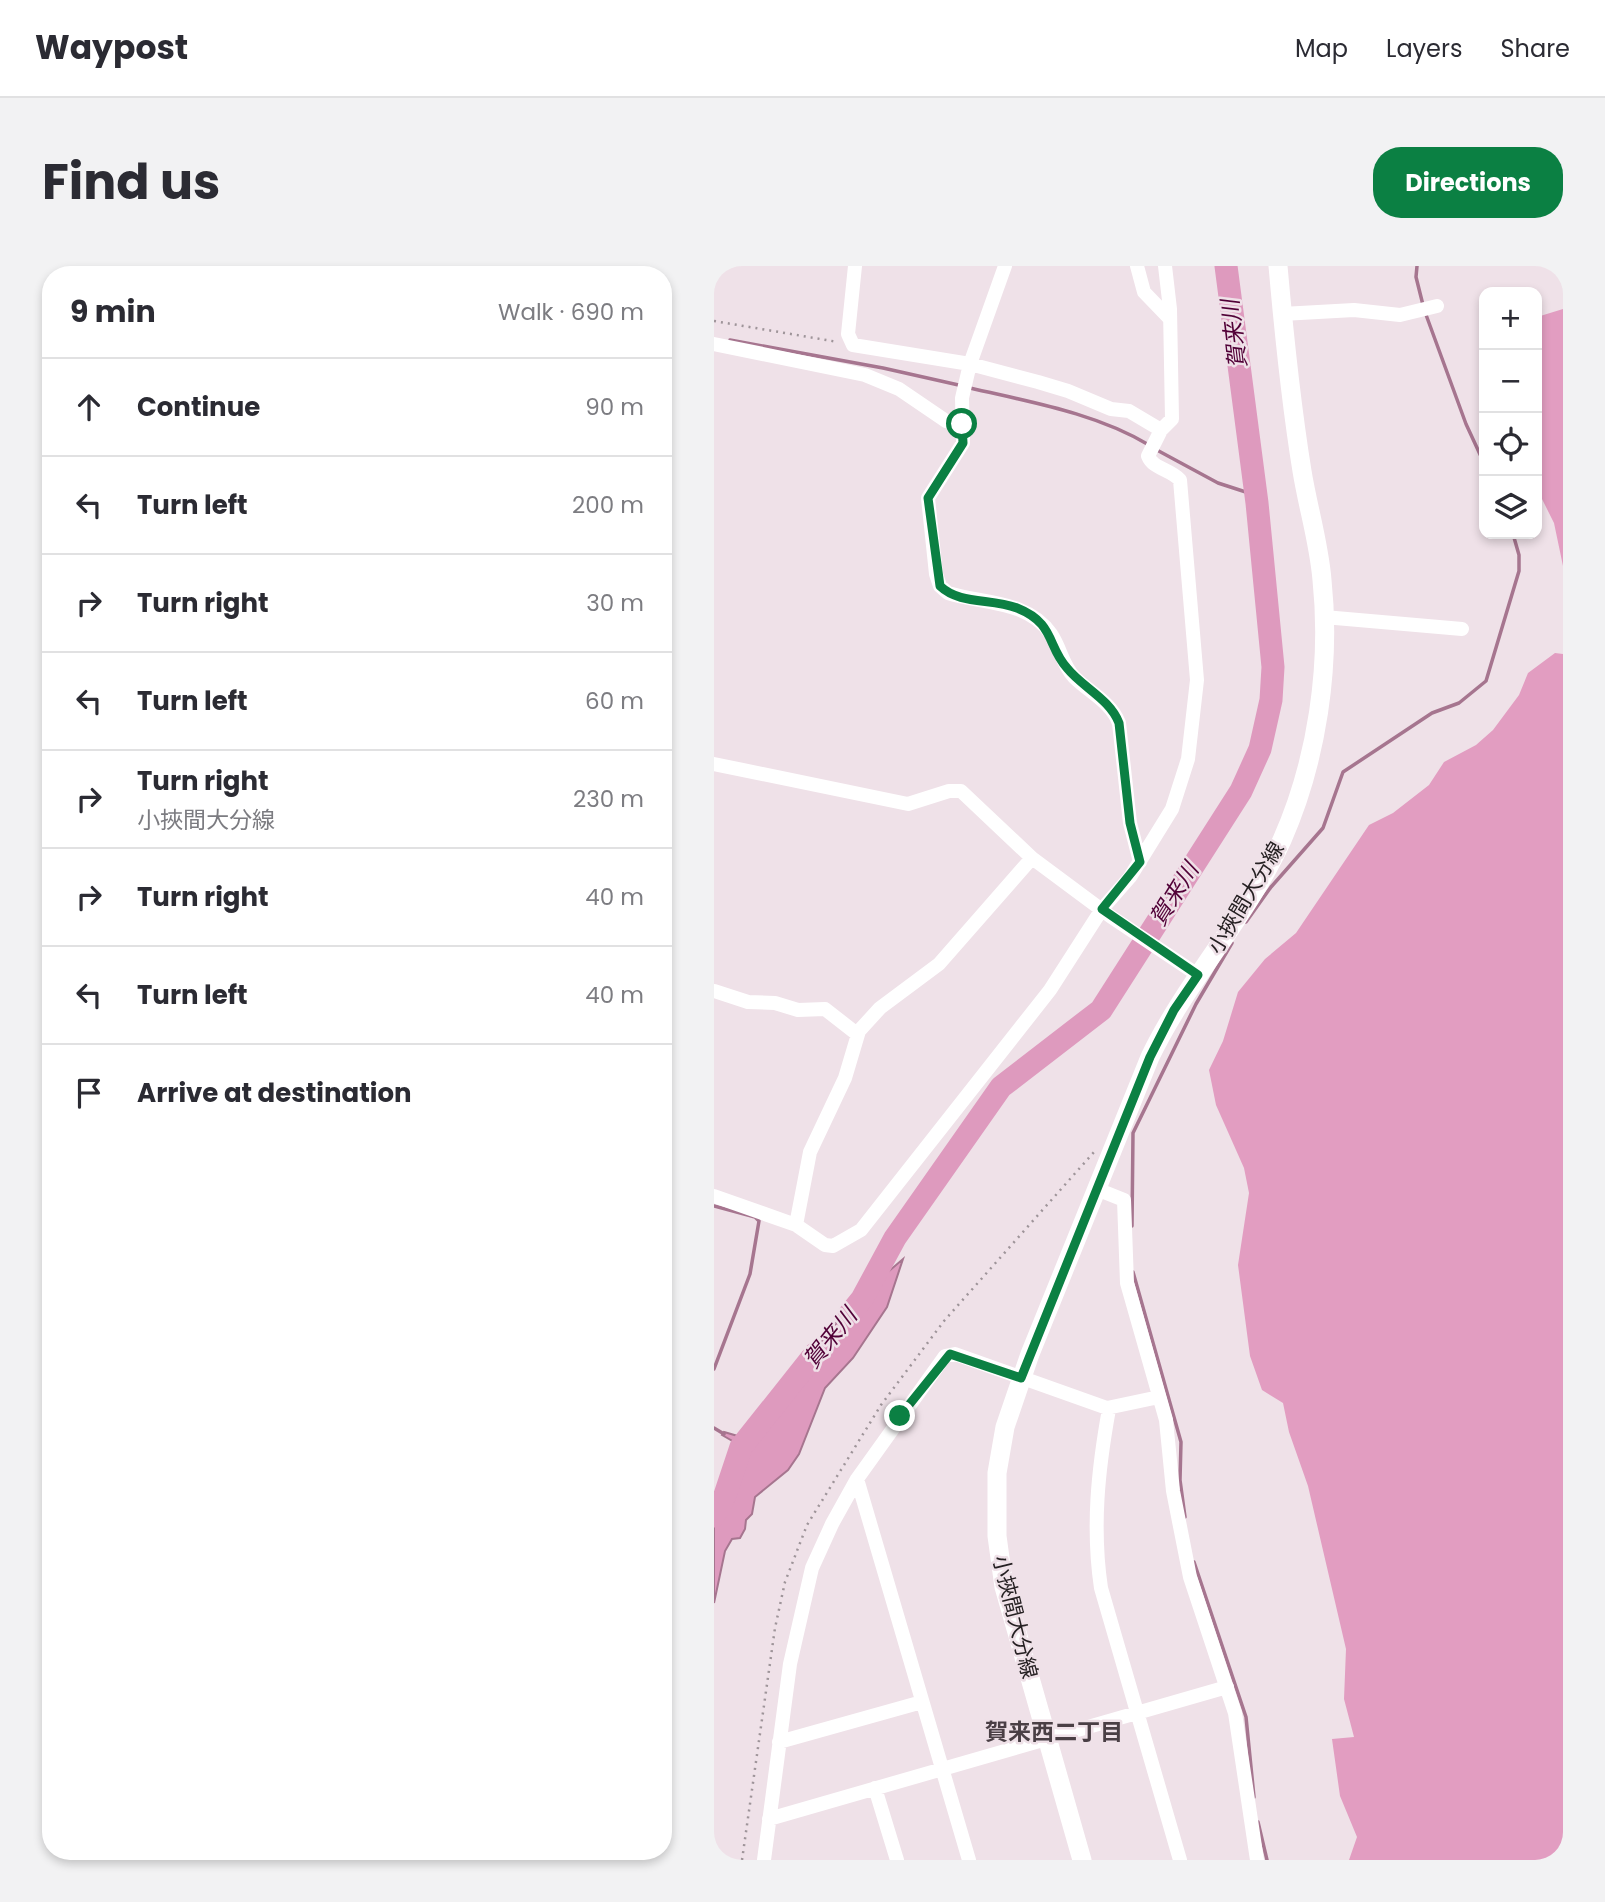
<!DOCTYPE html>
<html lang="en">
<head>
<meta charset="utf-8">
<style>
  :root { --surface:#fff; --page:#f2f2f3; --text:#2b2b33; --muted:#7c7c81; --line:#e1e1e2; --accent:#0b8043 }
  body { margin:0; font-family:Poppins,"Noto Sans JP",sans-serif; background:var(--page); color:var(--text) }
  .controls { position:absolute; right:21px; top:21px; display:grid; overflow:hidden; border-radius:14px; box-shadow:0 4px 10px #0003 }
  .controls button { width:63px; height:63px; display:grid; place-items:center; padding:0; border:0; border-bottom:2px solid var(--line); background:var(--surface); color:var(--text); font:35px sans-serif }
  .stop { position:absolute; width:21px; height:21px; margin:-16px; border:5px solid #0b8043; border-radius:50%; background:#fff }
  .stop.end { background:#0b8043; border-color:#fff; box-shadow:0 2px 7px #0008 }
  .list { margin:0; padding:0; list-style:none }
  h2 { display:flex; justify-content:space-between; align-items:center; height:91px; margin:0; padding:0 28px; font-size:30px }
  h2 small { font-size:23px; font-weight:400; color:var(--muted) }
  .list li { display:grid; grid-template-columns:46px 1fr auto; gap:21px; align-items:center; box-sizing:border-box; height:98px; padding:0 28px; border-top:2px solid var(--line) }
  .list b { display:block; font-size:26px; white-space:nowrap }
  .list p { margin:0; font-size:23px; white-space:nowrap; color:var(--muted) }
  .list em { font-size:23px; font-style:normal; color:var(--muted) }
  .icon { flex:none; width:38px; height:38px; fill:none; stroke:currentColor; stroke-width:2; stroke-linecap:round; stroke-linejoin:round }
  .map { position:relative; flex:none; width:849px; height:1594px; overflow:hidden; border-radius:28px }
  header { display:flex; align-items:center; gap:42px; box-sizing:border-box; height:98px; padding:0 35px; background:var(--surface); border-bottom:2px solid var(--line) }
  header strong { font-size:33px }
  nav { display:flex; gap:38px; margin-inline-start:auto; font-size:24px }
  .intro { display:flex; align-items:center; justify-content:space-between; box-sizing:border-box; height:168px; padding:0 42px }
  h1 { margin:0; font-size:49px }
  .button { padding:18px 32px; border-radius:28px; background:var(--accent); color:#fff; font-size:24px; font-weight:700 }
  main { display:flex; gap:42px; padding:0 42px }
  aside { flex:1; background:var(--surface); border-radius:28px; box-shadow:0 4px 10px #0003 }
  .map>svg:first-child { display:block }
</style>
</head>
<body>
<header>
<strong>Waypost</strong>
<nav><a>Map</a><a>Layers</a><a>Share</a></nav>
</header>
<div class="intro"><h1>Find us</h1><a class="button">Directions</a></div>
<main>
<aside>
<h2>9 min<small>Walk · 690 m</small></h2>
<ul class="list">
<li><svg class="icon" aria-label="ahead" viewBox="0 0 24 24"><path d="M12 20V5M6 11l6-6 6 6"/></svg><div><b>Continue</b></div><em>90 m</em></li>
<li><svg class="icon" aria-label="left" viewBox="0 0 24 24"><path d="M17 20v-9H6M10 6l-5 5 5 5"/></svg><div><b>Turn left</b></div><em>200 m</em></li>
<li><svg class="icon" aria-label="right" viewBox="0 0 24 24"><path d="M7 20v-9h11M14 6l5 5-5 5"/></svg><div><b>Turn right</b></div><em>30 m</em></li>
<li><svg class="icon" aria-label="left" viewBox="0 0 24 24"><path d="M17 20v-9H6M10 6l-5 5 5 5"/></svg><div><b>Turn left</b></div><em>60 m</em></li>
<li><svg class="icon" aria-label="right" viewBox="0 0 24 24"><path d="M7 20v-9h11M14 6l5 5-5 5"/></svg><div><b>Turn right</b><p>小挾間大分線</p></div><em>230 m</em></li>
<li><svg class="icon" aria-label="right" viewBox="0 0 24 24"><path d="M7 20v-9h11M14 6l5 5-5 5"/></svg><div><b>Turn right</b></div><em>40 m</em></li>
<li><svg class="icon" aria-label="left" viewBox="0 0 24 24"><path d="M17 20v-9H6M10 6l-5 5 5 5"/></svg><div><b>Turn left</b></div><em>40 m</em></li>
<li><svg class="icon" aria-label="arrive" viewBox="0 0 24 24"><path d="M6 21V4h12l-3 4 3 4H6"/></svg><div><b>Arrive at destination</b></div></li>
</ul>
</aside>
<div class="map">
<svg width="849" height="1594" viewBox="0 0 849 1594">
  <rect width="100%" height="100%" fill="#efe1e8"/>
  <!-- forest -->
  <path fill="#e29dc1" d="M849,43V300L840,257L823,223V51Z
    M841,387L849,388V1594H635L643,1571L626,1530L618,1473L640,1471L630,1433L632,1383L594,1220L575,1166L569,1137L548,1124L536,1090L524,999L535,927L530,902L502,839L495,804L509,775L524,726L551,693L582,667L655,559L679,547L715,519L730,496L762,479L779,464L805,429L814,407Z"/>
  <!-- water -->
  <path fill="#de9abe" stroke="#a6758f" stroke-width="2" d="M189,993L173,1041L139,1092L111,1122L85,1188L74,1204L41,1231L38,1248L32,1254L31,1263L26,1272L18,1273L11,1285L0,1337V1242L15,1228L34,1184L8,1169L10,1166L41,1175L94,1092L140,1035Z"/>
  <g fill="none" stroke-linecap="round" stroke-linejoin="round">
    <!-- stream -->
    <path stroke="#a6758f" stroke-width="3.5" d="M703,0L702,11L709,39
      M711,46L752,158L770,197
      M16,74L169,102L249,120
      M256,122C316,136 382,147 435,179
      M441,183L504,217L541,229
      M532,656L557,621L609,562L629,506L718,447L745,437L772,415L805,305V289L799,268
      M0,940L41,951L45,955L36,1008L0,1103
      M418,960L419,867L482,738L518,677
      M419,1006L467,1176L466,1214L471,1251
      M0,1162L10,1168
      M480,1296L532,1451L540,1531
      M544,1556L553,1594"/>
    <!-- river -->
    <path stroke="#de9abe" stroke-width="23" d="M135,1049L148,1033L181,972L287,821L387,744L527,525L546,483L557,434L559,401L543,237L512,0
      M0,1250L11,1229L27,1181L101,1088"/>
    <!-- path -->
    <path stroke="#9e9499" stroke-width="2.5" stroke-dasharray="2 5" stroke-linecap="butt" d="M0,55L124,76
      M28,1594L61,1362L71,1316L93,1259L167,1139L230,1055L380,886"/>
    <!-- street -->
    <path stroke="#fff" stroke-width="14" d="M141,0L134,68L139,79L256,98L324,116L354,125L397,143L415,145L447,164
      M291,0L256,98L248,132L249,177L214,232L222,308L226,320L234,327C269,338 314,334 337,368C347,383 348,398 360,411C375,426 397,436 405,457L416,557L426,596
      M423,0L430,26L456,53
      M568,48L640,44L686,49L723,40
      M0,78L151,109L185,123L232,155L248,158
      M610,351L748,363
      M0,498L194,538L235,525H247L318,592L396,650L484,709
      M0,725L34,736L61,737L84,744L111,743L143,768
      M385,924L410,934L413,1017L452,1154L459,1225L476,1311L521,1447L543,1594
      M0,930L82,959L111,979L119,980L147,964L336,724L388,643L416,611L458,543L474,493L483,414L466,214C456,203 439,203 434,190L447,164L458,153L456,43L451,0
      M82,959L96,886L131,812L145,765L166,742L225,698L318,592
      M395,1143C384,1204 378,1261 387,1322L466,1594
      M143,1213L255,1594
      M65,1476L208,1436
      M161,1522L183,1594
      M55,1553L513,1421
      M50,1594L76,1398L98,1302L118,1258L143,1213L231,1090L241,1088L393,1142L445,1131"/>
    <!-- secondary -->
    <path stroke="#fff" stroke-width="19" d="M368,1594L290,1321L283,1270V1207L291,1161L316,1088L436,791C473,714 533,651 568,574C603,495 617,400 608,314C605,277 594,242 588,205C577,137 570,68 564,0"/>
  </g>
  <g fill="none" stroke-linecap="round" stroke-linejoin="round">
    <!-- route -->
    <path stroke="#0b8043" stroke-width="9" d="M186,1150L236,1088L307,1112L436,791L460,744L484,709L388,643L426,596L416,557L405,457C396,433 368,421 353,402C333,380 341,357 303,342C277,332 246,339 226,320L214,232L249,177L248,158"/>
  </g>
  <g text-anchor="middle" stroke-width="5" stroke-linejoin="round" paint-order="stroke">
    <!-- street labels -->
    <g font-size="21" fill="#252022" stroke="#efe1e8">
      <text transform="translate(532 632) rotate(-59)" y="7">小挾間大分線</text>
      <text transform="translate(301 1351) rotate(76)" y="7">小挾間大分線</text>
    </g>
    <!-- water labels -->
    <g font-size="23" font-style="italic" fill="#510037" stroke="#efe1e8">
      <text transform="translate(520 68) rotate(-97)" y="8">賀来川</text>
      <text transform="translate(460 628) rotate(-58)" y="8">賀来川</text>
      <text transform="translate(116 1072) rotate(-51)" y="8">賀来川</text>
    </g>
    <!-- neighbourhood labels -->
    <g font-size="23" font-weight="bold" fill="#4a3f45" stroke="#efe1e8">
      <text x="340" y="1474">賀来西二丁目</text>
    </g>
  </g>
</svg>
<div class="controls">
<button>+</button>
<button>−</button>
<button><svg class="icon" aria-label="locate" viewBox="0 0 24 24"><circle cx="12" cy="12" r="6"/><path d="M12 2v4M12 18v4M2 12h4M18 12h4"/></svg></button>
<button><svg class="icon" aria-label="layers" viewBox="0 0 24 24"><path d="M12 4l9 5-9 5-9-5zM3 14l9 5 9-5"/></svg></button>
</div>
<div class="stop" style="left:248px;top:158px"></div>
<div class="stop end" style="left:186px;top:1150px"></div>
</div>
</main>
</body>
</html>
